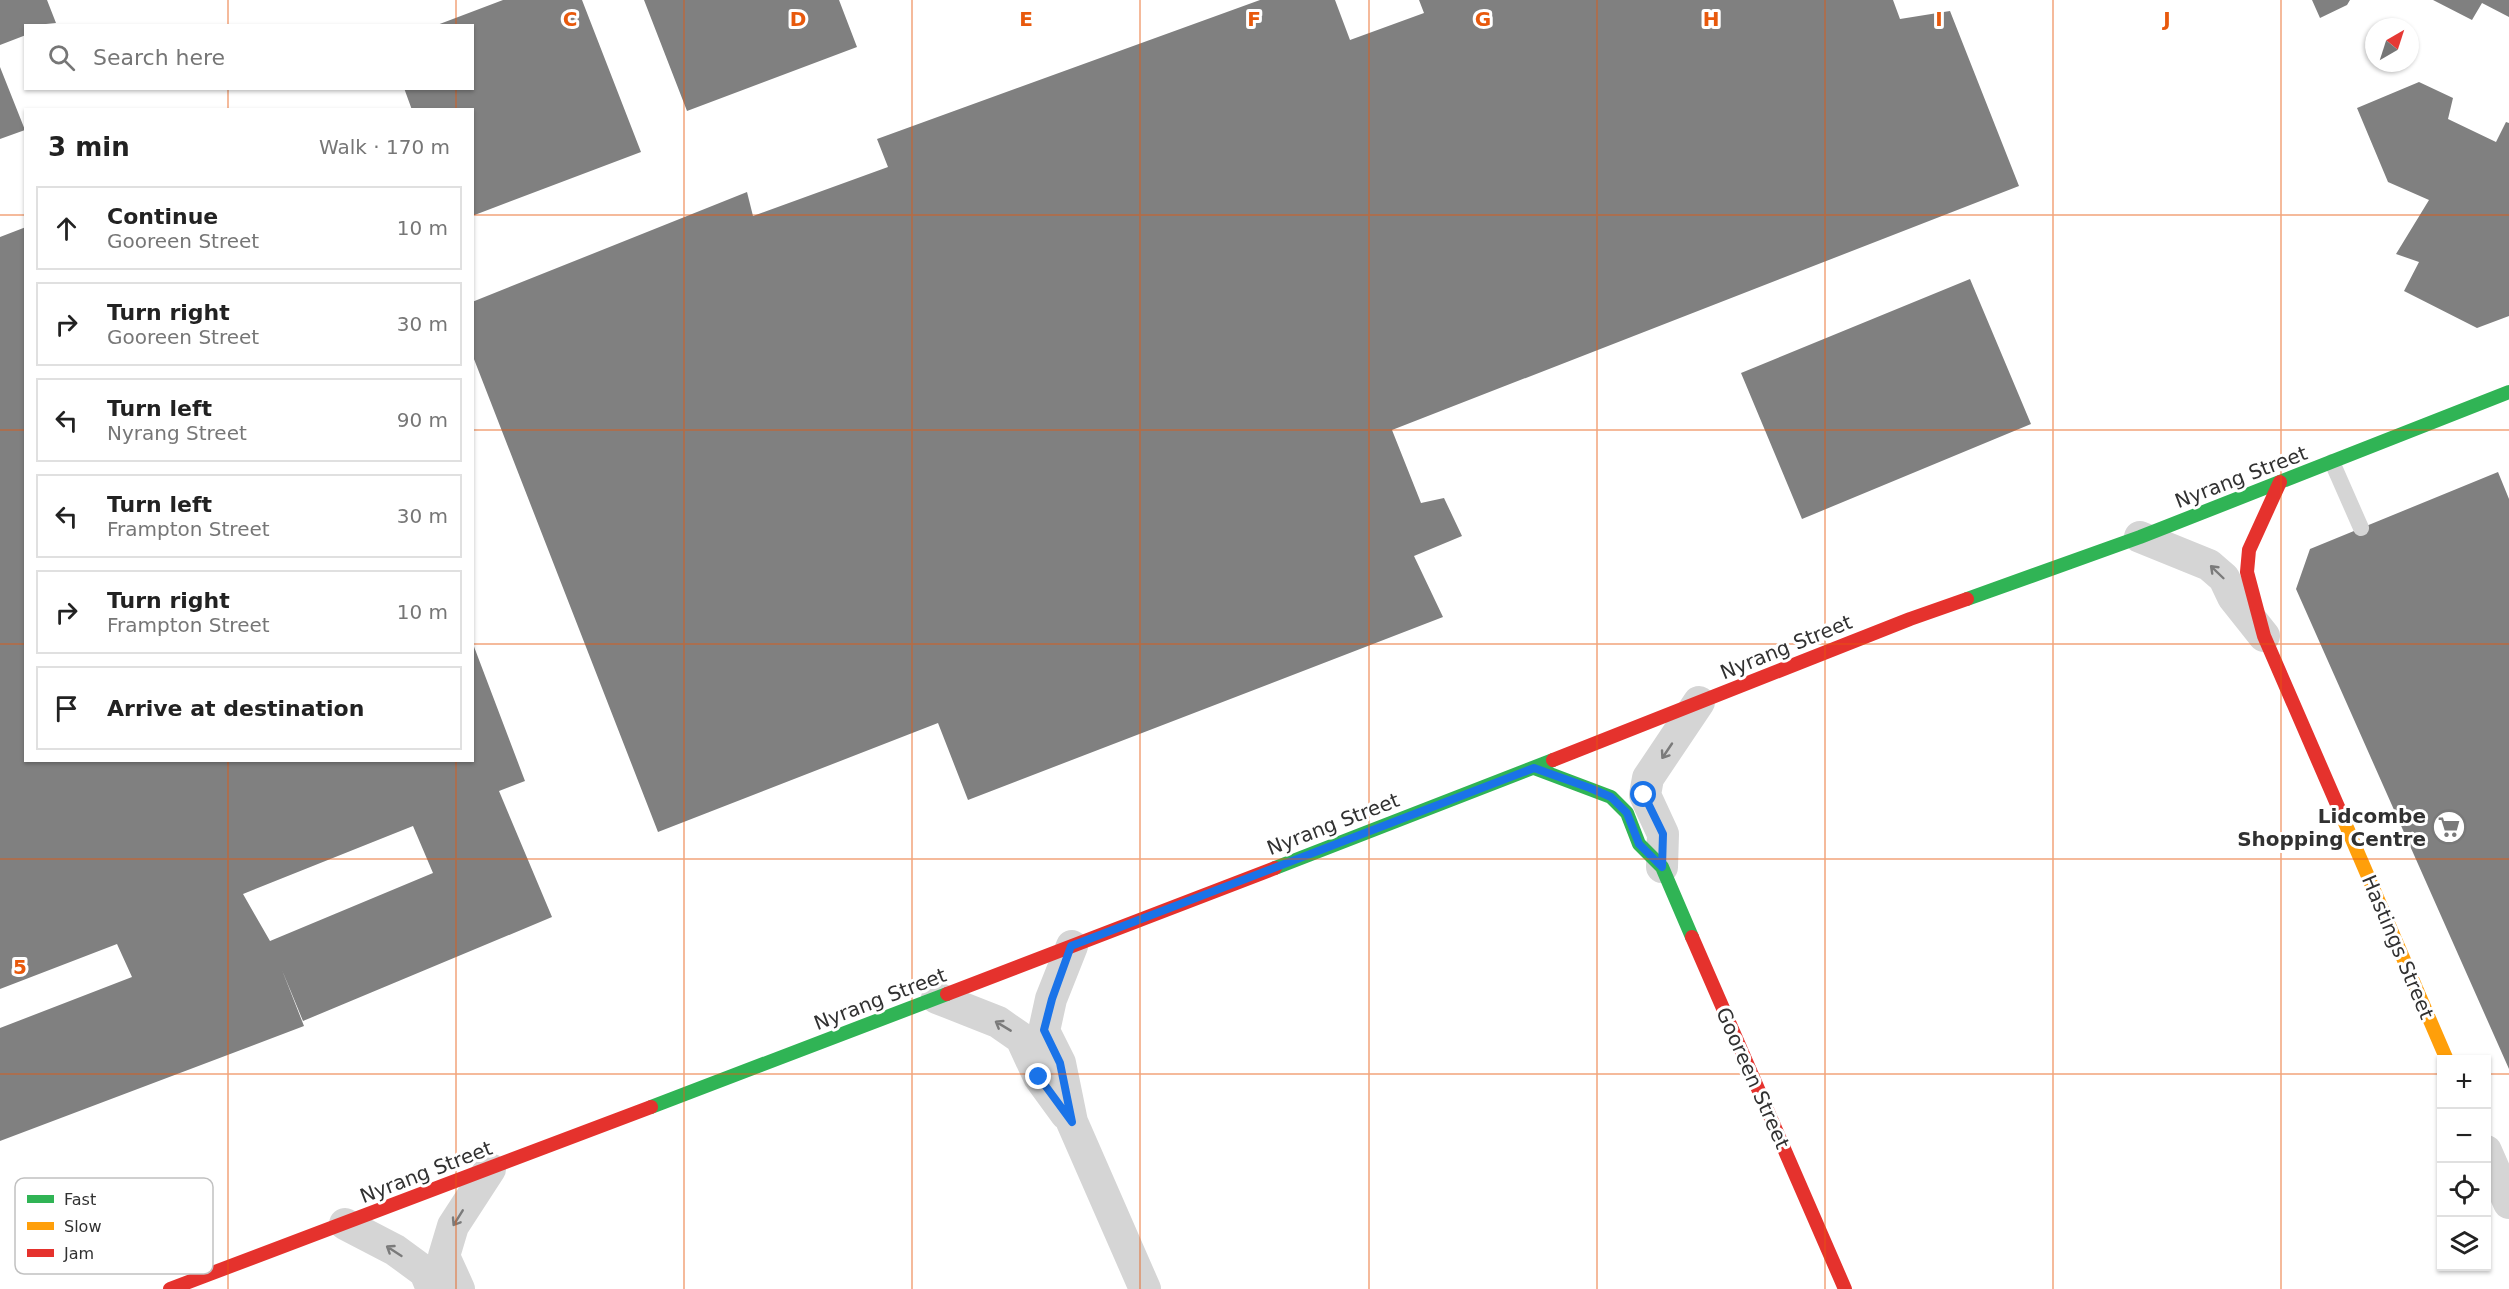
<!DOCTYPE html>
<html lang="en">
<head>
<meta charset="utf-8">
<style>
  :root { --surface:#fff; --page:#f6f6f6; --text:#222; --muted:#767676; --line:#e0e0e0 }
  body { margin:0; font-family:"DejaVu Sans",sans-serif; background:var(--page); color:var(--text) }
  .controls { position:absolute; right:18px; bottom:18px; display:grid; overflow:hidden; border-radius:0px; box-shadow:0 2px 4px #0004 }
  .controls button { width:54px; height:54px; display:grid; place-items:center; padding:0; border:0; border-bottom:2px solid var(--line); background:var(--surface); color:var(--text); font:30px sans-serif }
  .compass { position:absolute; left:2365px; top:18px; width:54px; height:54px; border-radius:50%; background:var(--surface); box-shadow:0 2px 4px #0004; rotate:39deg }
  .stop { position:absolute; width:18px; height:18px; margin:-14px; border:4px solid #1a73e8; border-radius:50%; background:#fff }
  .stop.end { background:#1a73e8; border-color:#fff; box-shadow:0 2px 6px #0008 }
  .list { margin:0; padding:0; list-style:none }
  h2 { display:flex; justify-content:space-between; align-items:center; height:78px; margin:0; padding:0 24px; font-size:26px }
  h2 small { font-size:20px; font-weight:400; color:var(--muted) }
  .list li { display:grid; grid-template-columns:39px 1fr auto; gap:18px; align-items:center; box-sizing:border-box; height:84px; margin:0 12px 12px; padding:0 12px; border:2px solid var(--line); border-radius:0px }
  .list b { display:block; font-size:22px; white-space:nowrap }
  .list p { margin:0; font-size:20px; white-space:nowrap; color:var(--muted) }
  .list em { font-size:20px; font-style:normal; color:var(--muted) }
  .icon { flex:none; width:33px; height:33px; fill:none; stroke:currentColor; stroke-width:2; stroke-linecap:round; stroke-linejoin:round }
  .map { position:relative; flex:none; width:2509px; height:1289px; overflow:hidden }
  .search { position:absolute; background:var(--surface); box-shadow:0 2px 4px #0004; left:24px; top:24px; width:450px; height:66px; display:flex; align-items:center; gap:15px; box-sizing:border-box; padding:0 21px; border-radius:0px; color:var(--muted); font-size:22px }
  .panel { position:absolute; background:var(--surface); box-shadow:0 2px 4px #0004; left:24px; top:108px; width:450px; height:654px; border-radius:0px }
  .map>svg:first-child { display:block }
</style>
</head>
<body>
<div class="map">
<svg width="2509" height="1289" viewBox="0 0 2509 1289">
  <rect width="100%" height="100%" fill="#fff"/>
  <!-- building -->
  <path fill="#808080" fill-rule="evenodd" d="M0,0H47L56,23L26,26V35L0,45Z
    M503,0H582L641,152L472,216V110H412L404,88H472V26L437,25Z
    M644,0H839L857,47L687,111Z
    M1260,0H1335L1350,40L1424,13L1419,0H1893L1900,19L1950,11L2019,186L1392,430L1421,503L1444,498L1462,536L1414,556L1443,617L968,800L938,723L658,832L472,354V302L747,192L753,216L888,167L877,139Z
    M2312,0H2350L2347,5L2320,18Z
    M2433,0H2509V17L2482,3L2472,20Z
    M0,67L25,130L0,139Z
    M2419,82L2453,98L2448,119L2496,142L2506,122L2509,123V316L2477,328L2404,291L2419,262L2396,254L2429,200L2388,182L2357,108Z
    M26,227V760H472L473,644L525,781L499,791L552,917L303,1021L282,970L304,1026L0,1141V1028L132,977L117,944L0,989V237ZM413,826L433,873L270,941L243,894Z
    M1970,279L2031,424L1802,519L1741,373Z
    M2498,472L2509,499V1069L2296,589L2310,549Z"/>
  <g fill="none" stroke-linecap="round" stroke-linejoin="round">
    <!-- lane -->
    <path stroke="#d5d5d5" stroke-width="16" d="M2332,462L2361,528"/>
    <!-- street -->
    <path stroke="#d5d5d5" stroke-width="32" d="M2140,537L2209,565L2224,578L2233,597L2264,636
      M1662,867L1663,834L1645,795L1648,778L1699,702
      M1072,946L1051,999L1044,1031L1060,1063L1072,1122L1145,1289
      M937,998L998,1022L1021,1038L1039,1077L1066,1114
      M2486,1151L2509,1203
      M345,1224L395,1250L425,1272L432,1289
      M459,1289L444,1256L453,1226L490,1169"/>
    <!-- fast -->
    <path stroke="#30b455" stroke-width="14" d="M1967,599L2140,537L2509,392
      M1534,768L1611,797L1627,813L1639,844L1662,867L1692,937
      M1275,868L1553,760
      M651,1107L947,994"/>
    <!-- slow -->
    <path stroke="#ff9f0a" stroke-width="14" d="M2339,809L2447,1060"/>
    <!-- jam -->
    <path stroke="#e5322d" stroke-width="14" d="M2280,482L2249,550L2247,572L2264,636L2339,809
      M1553,760L1910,619L1967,599
      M1692,937L1845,1289
      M947,994L1275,868
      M170,1289L651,1107"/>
  </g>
  <!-- one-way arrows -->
  <defs><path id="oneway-shaft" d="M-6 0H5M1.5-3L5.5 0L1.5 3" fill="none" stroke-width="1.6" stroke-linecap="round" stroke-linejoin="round" transform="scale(1.5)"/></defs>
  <g stroke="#7b7b7b">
    <use href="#oneway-shaft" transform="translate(2217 572) rotate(-136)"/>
    <use href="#oneway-shaft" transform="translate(1667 751) rotate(124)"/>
    <use href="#oneway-shaft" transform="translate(1003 1026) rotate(-149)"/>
    <use href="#oneway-shaft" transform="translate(458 1218) rotate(122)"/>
    <use href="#oneway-shaft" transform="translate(394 1251) rotate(-147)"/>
  </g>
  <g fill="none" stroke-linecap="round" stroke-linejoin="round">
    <!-- route -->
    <path stroke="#1a73e8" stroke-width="8" d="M1039,1077L1072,1122L1060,1063L1044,1030L1052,999L1071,946L1534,768L1590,788L1611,797L1627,813L1639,844L1662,867L1663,834L1644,795"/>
  </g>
  <!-- grid -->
  <path fill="none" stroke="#e8590c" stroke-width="1.5" stroke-opacity="0.55" d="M228,0V26M456,0V26M684,0V1289M912,0V1289M1140,0V1289M1369,0V1289M1597,0V1289M1825,0V1289M2053,0V1289M2281,0V1289M228,88V110M456,88V110M0,215H26M472,215H2509M0,430H26M472,430H2509M0,644H26M472,644H2509M228,760V1289M456,760V1289M0,859H2509M0,1074H2442M2486,1074H2509"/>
  <!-- icons -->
  <defs>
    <g id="supermarket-ring" transform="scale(1.725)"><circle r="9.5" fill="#fff" stroke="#797979" stroke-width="1.5"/><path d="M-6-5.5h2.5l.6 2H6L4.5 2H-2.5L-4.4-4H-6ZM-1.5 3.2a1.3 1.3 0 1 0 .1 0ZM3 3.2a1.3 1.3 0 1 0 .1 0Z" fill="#797979"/></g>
  </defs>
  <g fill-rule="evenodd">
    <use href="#supermarket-ring" x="2449" y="827"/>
  </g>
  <g text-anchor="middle" stroke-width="6" stroke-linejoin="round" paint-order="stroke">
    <!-- street labels -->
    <g font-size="20" fill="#313131" stroke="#fff">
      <text transform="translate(2241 477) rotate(-21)" y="7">Nyrang Street</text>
      <text transform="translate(1786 647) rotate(-22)" y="7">Nyrang Street</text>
      <text transform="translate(1333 824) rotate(-21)" y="7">Nyrang Street</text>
      <text transform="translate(2398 947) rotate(67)" y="7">Hastings Street</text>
      <text transform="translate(880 999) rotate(-21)" y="7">Nyrang Street</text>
      <text transform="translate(1753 1078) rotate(66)" y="7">Gooreen Street</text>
      <text transform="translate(426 1172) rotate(-21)" y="7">Nyrang Street</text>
    </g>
    <!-- poi labels -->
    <g font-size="20" font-weight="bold" fill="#313131" stroke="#fff" text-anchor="end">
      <text x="2426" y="823">Lidcombe<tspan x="2426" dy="23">Shopping Centre</tspan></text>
    </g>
  </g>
  <!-- legend -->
  <rect x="15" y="1178" width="198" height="96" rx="9" fill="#fff" stroke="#c1c1c1" stroke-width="1.5"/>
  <rect x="27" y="1195" width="27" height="8" fill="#30b455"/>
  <rect x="27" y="1222" width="27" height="8" fill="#ff9f0a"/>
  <rect x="27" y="1249" width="27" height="8" fill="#e5322d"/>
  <g font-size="16" fill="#313131">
    <text x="64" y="1205">Fast</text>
    <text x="64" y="1232">Slow</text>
    <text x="64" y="1259">Jam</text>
  </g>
  <g font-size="20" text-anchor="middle" font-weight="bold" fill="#e8590c" stroke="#fff" stroke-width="6" stroke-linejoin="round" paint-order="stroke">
    <text x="570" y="26">C</text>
    <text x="798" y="26">D</text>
    <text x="1026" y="26">E</text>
    <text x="1254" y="26">F</text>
    <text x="1483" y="26">G</text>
    <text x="1711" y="26">H</text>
    <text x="1939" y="26">I</text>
    <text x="2167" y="26">J</text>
    <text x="20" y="974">5</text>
  </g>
</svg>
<div class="controls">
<button>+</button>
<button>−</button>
<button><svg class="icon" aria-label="locate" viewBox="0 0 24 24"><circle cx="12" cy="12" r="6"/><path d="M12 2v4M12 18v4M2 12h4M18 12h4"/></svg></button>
<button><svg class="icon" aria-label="layers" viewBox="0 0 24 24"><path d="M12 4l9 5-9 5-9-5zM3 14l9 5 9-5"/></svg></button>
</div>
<svg class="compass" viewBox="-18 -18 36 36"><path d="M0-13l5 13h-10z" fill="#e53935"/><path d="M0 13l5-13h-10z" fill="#767676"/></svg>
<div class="stop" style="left:1644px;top:795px"></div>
<div class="stop end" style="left:1039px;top:1077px"></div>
<div class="search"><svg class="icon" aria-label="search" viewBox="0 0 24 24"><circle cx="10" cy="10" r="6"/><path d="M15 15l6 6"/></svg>Search here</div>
<section class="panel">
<h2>3 min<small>Walk · 170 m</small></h2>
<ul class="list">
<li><svg class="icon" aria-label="ahead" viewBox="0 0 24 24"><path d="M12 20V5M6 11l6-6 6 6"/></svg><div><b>Continue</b><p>Gooreen Street</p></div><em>10 m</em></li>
<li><svg class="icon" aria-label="right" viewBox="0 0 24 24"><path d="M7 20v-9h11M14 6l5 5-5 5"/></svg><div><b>Turn right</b><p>Gooreen Street</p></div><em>30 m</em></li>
<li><svg class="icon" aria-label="left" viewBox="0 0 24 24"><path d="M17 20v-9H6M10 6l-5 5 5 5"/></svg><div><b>Turn left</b><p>Nyrang Street</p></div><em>90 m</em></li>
<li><svg class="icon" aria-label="left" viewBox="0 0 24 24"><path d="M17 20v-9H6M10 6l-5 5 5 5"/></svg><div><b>Turn left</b><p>Frampton Street</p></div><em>30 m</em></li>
<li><svg class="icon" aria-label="right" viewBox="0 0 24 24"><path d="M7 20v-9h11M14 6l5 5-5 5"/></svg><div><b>Turn right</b><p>Frampton Street</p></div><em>10 m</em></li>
<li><svg class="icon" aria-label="arrive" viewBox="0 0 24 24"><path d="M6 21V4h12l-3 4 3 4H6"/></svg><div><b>Arrive at destination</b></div></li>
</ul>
</section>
</div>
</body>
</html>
